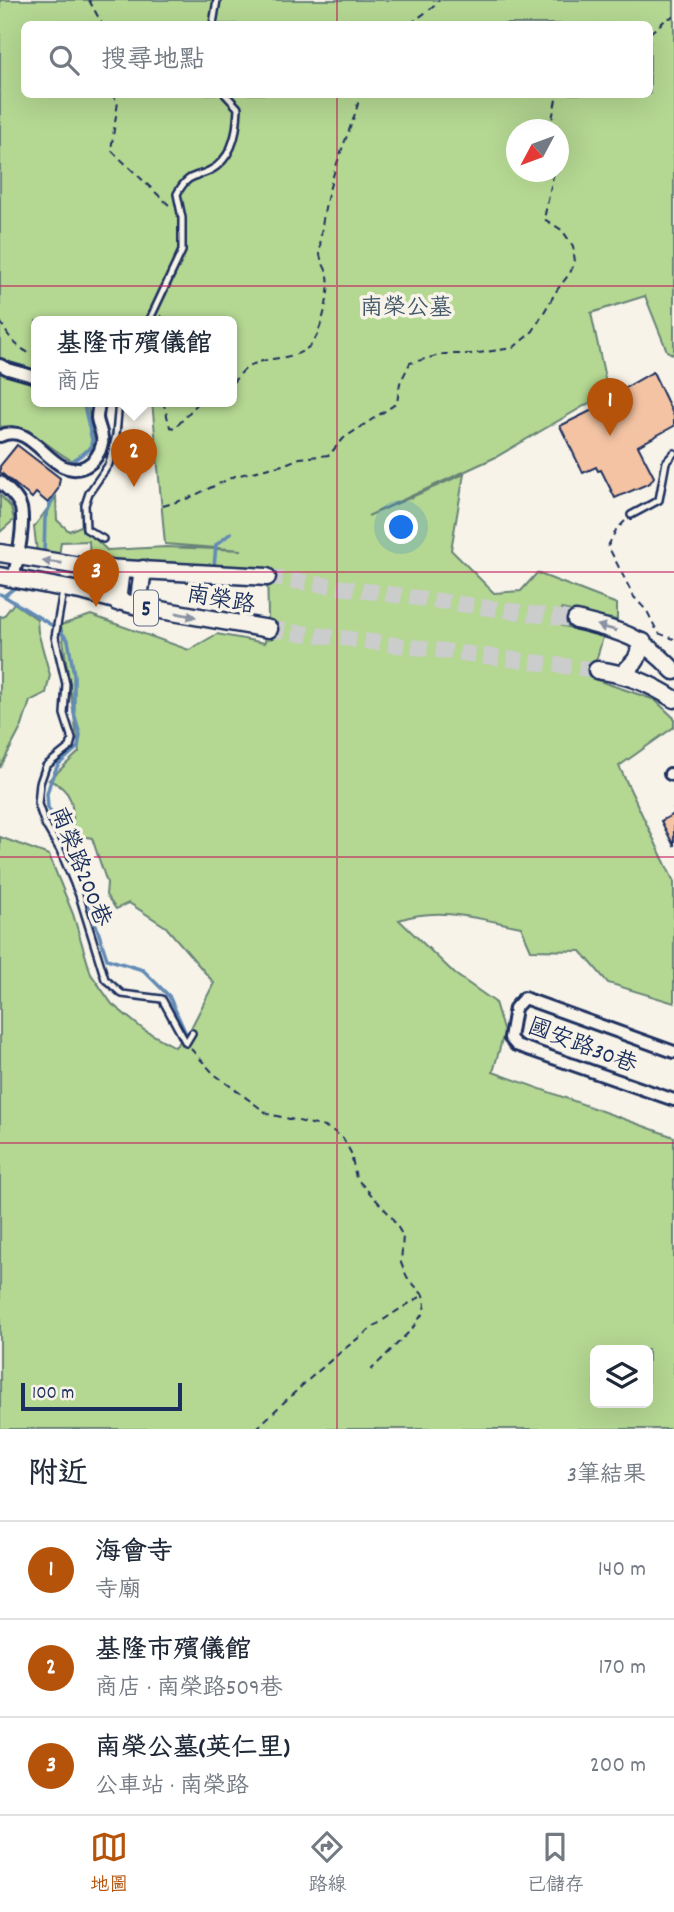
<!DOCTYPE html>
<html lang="zh-TW">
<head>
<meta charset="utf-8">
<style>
  :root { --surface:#fff; --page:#f2f2f3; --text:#1f2937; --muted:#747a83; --line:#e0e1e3; --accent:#b45309 }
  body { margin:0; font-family:Dekko,"LXGW WenKai TC",sans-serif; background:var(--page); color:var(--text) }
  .controls { position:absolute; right:21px; bottom:21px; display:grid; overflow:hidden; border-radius:10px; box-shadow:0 7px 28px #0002 }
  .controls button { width:63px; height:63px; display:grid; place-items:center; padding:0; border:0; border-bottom:2px solid var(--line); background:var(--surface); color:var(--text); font:35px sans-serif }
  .compass { position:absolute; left:506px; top:119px; width:63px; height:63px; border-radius:50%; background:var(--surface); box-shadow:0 7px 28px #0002; rotate:229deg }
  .scale { position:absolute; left:21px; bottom:18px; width:161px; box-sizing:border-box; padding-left:7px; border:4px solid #1b2f5e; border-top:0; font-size:19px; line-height:24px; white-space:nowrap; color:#1b2f5e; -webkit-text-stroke:5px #f7f3e8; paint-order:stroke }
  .you { position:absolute; left:402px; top:528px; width:24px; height:24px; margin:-18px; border:5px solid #fff; border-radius:50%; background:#1a73e8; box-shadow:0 0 0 10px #1a73e833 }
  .badge { display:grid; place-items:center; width:46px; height:46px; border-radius:50%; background:var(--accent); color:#fff; font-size:23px; font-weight:700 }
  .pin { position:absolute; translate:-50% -58px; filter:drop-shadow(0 2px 4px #0008) }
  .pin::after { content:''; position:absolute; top:37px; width:24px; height:21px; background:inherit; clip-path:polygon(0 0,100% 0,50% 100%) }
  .popup { position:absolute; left:31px; top:316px; width:206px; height:91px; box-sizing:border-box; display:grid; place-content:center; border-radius:10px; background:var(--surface); filter:drop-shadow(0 2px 5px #0005); font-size:23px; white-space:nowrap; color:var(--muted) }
  .popup b { font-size:26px; color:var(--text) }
  .popup::after { content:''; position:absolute; left:50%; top:100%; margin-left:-14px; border:14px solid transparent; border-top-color:var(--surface) }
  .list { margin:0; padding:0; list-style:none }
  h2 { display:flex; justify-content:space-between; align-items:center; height:91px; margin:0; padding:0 28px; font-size:30px }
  h2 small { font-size:23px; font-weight:400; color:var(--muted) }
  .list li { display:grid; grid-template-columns:46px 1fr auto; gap:21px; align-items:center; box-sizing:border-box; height:98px; padding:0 28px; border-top:2px solid var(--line) }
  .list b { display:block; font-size:26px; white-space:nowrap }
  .list p { margin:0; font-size:23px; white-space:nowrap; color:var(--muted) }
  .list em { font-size:23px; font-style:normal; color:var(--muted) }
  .icon { flex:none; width:38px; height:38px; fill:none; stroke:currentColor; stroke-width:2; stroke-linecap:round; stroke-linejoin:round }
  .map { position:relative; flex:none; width:674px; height:1429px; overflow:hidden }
  .search { position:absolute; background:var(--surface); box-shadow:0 7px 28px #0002; left:21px; right:21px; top:21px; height:77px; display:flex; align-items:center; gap:18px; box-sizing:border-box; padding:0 24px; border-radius:10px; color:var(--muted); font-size:26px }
  .sheet { height:385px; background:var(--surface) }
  nav { display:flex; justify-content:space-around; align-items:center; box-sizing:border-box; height:98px; border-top:2px solid var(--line); background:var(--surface); font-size:19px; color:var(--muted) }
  nav a { display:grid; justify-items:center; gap:4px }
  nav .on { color:var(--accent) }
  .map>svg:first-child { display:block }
</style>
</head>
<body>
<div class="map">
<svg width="674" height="1429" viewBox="0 0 674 1429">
  <rect width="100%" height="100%" fill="#f7f3e8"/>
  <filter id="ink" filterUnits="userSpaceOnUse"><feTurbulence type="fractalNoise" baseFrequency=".0143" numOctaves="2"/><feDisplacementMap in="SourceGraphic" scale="14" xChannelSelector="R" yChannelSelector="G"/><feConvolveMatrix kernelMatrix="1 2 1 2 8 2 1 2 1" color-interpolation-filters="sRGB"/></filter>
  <g filter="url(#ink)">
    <!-- green -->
    <path fill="#b4d792" stroke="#688378" stroke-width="2" fill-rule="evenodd" d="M0,0H674V355L667,351L645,296L591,313L608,392L496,457L368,516L464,474L451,550L494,593L521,591L537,573L617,604V620L561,609L562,626L604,634L591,678L655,700L674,718V727L619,766L674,882V1003L608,983L581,951L531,950L521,927C479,919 441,906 399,920L455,974L495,1002L504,1033L493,1072L674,1137V1429H0V837L49,855L73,914L91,974L112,1004L144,1030L175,1047L190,1030L214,983L166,927L129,903L116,909L106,895L107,883L92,838L73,835C73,809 76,791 49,780L79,752L61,625L91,615L189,650L217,634L265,643L268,617L267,568L90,560L89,541L61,542L59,556L37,552L34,527L56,497L57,520L69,531L81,526L107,550L166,547L242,550L165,544L152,401H232V321H36V401H87L94,444L73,461C49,450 28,421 0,427ZM24,24H650V94H24ZM516,130H558V172H516ZM595,1350H648V1403H595Z
      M0,495L11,507L14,520L0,532Z
      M14,603L37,619L38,632L50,675L46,693L30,701L22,726L0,768V616L3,617Z"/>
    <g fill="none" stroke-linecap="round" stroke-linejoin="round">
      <!-- stream -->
      <path stroke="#628bb6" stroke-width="3.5" d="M71,462L90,449L92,440L83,401
        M44,554L45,518L54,495
        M214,567L216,545L231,533
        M0,594L4,596L17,586
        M4,596L53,626
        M60,631L68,640L74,675V713L80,735L78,747L58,765L51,780L47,794L48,808L75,840L79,872L107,959L143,970L169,996L186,1034"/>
    </g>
    <!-- building -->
    <path fill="#f3c3a3" stroke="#1b2f5e" stroke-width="2" d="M653,372L674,416V426L638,446L654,477L650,483L615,498L601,470L598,471L596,467L583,473L560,426L627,393L625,388Z
      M17,445L60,478L58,489L48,503L36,493L32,498L0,472V466Z
      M674,814V846L661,821Z"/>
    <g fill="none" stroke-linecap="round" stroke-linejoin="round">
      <!-- primary-tunnel -->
      <path stroke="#cbcccc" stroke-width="16" stroke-dasharray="16 8" stroke-linecap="butt" d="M267,577L576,620
        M269,629L597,670"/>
      <!-- service casing -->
      <g stroke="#1b2f5e" stroke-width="10">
        <path id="service" d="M213,24L217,0
          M149,321L182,251V218L177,194C190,169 199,180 217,166C235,151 237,129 238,108L225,94
          M631,515L659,500L666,462L674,453
          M103,539L86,529L85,505L89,493L109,464L116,435L119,401
          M63,591L55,637L66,684L64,714L72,739L70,747L46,766L40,783L38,804L45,824L60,850L79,895L105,979L122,994L162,999L186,1043L192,1033"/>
      </g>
      <!-- minor casing -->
      <g stroke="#1b2f5e" stroke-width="16">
        <path id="minor" d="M0,365L8,369L36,377
          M0,436C35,419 52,484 86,466C94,462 100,453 102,444C104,436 98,426 97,418C97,412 99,407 99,401
          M0,482C7,489 18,497 21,508C25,527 17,560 13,580
          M670,774L674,775
          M674,1052L524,998L515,1008L510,1038L516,1045L674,1100"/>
      </g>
      <!-- primary casing -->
      <g stroke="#1b2f5e" stroke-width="21">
        <path id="primary" d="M0,553L86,567L267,577
          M0,576L85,592L138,606L269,629
          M117,602L121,569
          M138,606L143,569
          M576,620C623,632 640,635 674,671
          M597,670C627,674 649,683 674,699
          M623,674L636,660L643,642"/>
      </g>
      <!-- path -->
      <path stroke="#1b2f5e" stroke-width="2" stroke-dasharray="7 5" stroke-linecap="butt" d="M89,0L102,24
        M410,24L437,4L439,0
        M650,33L668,18L674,17
        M111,94L118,102L111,150L171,207
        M550,130L557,94
        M161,315L163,321
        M0,321C9,338 17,349 36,356
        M232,383C237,378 242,371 247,368C267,353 301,364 315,339C322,326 331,291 328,276C326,267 319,260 320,251C321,214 332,175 345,141C351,125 357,111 360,94
        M163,401L170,427L175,428L200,401
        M163,506L189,498L235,476L283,465L300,458L329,455L344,438L397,403L400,383L410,363L444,354H471L513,348L533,331L557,290L570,273L575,262L573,246L562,230L544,219L554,172
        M625,521L616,530L608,546L634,597L647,611L658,633L674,639
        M673,808L674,809
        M191,1049L214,1074L268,1114L329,1128L343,1138L351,1153L356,1178L391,1216L403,1236L401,1263L407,1277L423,1295L425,1305L423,1313L412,1329L371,1370
        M256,1429C308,1379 359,1331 422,1296"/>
      <!-- service -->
      <use href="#service" stroke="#f7f3e8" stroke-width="5"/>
      <!-- minor -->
      <use href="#minor" stroke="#f7f3e8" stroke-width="10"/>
      <!-- primary -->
      <use href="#primary" stroke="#f7f3e8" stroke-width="16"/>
    </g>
    <!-- one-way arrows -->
    <defs><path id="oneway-solid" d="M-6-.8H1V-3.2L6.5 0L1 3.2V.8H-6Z" transform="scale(1.75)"/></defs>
    <g fill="#8991a3">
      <use href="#oneway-solid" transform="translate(52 562) rotate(-172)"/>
      <use href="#oneway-solid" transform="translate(186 615) rotate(11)"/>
      <use href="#oneway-solid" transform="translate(607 628) rotate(-164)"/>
    </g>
  </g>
  <!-- grid -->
  <path fill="none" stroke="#c2185b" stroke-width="2" stroke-opacity="0.55" d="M337,0V24M337,94V1429M0,286H674M0,572H674M0,857H674M0,1143H674"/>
  <g text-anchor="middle" stroke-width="7" stroke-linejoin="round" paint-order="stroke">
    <!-- shield labels -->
    <rect fill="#f7f3e8" stroke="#5d6a87" stroke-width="2" x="134" y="590.5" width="24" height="35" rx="5"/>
    <g font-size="21" font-weight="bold" fill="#1b2f5e">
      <text x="146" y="615">5</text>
    </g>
    <!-- park labels -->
    <g font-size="23" fill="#41596b" stroke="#f7f3e8">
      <text x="406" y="314">南榮公墓</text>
    </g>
    <!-- street labels -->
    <g font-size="23" fill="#1b2f5e" stroke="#f7f3e8">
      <text transform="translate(221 598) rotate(10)" y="8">南榮路</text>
      <text transform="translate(82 866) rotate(68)" y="8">南榮路200巷</text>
      <text transform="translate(583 1044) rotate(21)" y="8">國安路30巷</text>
    </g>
  </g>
</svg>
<div class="controls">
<button><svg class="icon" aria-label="layers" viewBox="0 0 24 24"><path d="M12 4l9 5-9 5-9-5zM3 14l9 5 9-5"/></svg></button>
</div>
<svg class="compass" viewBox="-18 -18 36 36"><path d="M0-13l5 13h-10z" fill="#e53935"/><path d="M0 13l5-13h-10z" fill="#747a83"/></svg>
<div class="scale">100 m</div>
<div class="you"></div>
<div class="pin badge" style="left:610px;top:436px">1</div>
<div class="pin badge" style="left:134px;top:487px">2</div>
<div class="popup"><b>基隆市殯儀館</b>商店</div>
<div class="pin badge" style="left:96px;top:607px">3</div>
<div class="search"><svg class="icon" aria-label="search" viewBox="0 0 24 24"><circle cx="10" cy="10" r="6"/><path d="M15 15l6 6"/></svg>搜尋地點</div>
</div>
<section class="sheet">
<h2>附近<small>3筆結果</small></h2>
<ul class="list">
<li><span class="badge">1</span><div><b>海會寺</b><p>寺廟</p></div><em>140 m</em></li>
<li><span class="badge">2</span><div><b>基隆市殯儀館</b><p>商店 · 南榮路509巷</p></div><em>170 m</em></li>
<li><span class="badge">3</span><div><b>南榮公墓(英仁里)</b><p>公車站 · 南榮路</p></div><em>200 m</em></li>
</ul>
</section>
<nav>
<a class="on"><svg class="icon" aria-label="map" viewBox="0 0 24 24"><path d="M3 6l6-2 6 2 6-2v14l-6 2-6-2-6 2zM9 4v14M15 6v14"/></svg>地圖</a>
<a><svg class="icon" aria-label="directions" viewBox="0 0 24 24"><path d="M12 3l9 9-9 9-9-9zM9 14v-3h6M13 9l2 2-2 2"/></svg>路線</a>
<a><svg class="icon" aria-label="saved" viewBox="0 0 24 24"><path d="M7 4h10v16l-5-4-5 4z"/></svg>已儲存</a>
</nav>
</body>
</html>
